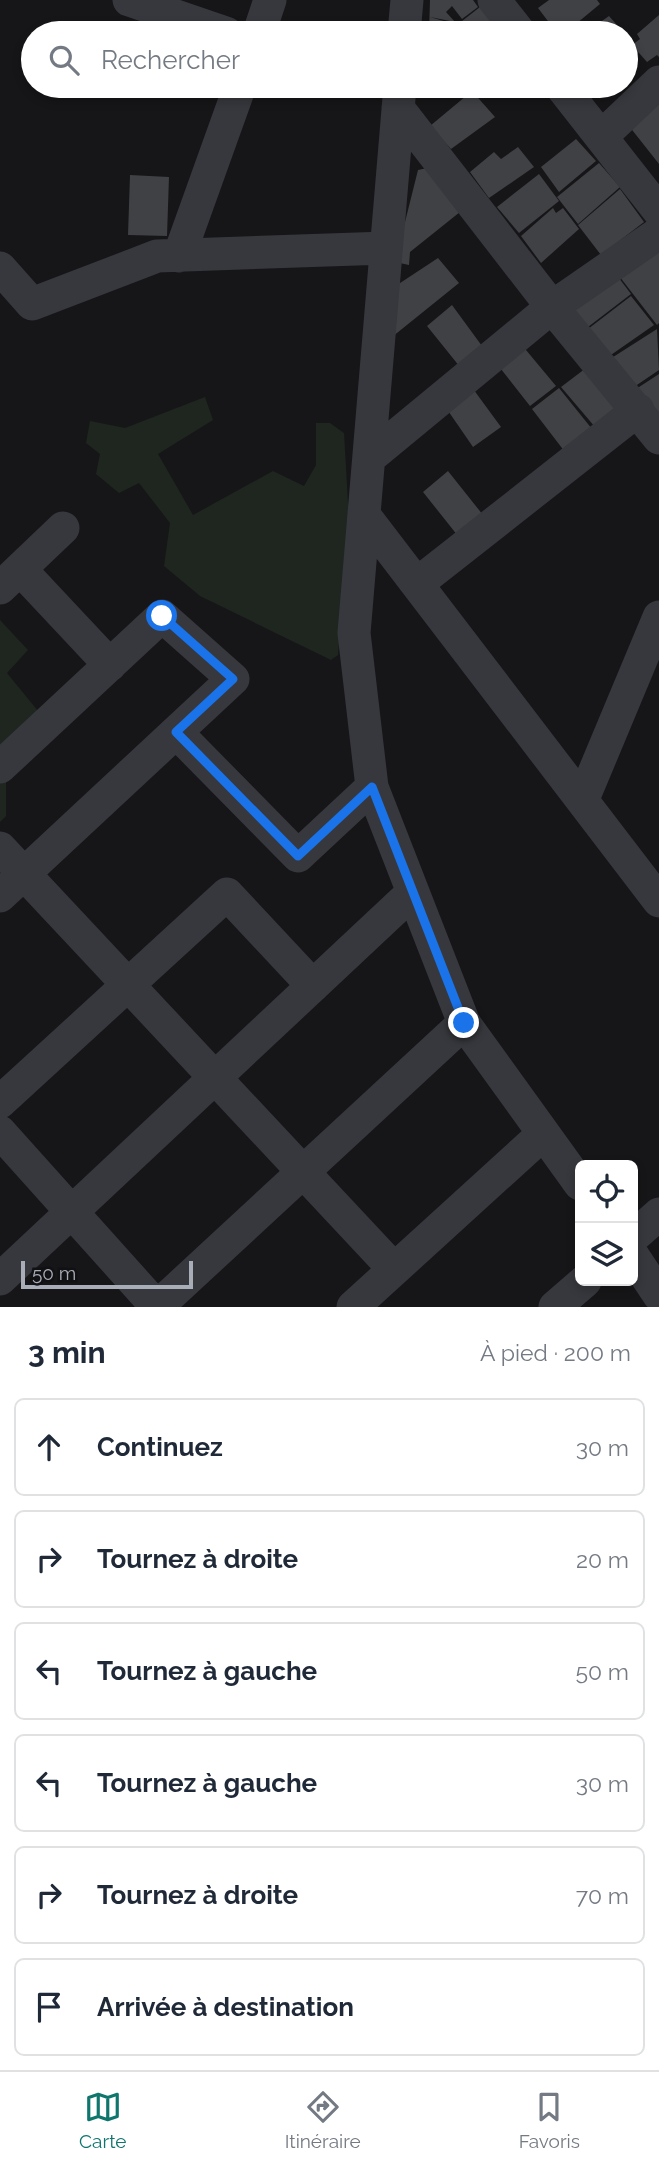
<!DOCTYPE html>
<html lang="fr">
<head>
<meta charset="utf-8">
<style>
  :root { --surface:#fff; --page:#f6f6f7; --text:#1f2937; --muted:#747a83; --line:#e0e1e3; --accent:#0f766e }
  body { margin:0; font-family:Raleway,sans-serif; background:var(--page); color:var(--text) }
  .controls { position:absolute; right:21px; bottom:21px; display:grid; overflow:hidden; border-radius:10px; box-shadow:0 4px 10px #0003 }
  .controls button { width:63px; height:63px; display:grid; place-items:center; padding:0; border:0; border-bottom:2px solid var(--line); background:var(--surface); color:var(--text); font:35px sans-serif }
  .scale { position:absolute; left:21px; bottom:18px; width:172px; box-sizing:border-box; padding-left:7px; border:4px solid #a8adb8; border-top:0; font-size:19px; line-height:24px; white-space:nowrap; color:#a8adb8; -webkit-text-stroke:5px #111113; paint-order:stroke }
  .stop { position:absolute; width:21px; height:21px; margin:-16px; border:5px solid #1a73e8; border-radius:50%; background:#fff }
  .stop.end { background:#1a73e8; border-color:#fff; box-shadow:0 2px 7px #0008 }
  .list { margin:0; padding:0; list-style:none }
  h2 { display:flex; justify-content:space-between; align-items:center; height:91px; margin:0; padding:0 28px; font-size:30px }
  h2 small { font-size:23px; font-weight:400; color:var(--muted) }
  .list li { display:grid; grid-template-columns:46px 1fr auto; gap:21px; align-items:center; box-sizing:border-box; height:98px; margin:0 14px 14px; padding:0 14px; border:2px solid var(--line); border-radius:10px }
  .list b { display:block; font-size:26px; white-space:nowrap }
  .list em { font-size:23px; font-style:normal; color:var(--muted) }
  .icon { flex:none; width:38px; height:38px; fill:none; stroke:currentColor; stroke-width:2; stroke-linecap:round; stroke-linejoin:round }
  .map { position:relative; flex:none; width:659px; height:1307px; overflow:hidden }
  .search { position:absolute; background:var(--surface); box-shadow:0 4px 10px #0003; left:21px; right:21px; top:21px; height:77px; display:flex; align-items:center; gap:18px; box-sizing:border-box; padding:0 24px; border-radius:38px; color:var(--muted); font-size:26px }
  .sheet { height:763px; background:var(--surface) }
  nav { display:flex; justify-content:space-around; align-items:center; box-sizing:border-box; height:98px; border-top:2px solid var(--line); background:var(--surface); font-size:19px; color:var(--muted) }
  nav a { display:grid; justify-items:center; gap:4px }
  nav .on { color:var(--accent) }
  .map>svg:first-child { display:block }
</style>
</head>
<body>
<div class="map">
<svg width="659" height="1307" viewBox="0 0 659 1307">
  <rect width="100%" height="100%" fill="#161618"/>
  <!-- green -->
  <path fill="#1e261f" d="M205,397L213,420L158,454L193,515L273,471L304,486L316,465V423H330L344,433L349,520L338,655L331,660L200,596L164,566L170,523L139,483L119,493L96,474L100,454L86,443L90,421L125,428Z
    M0,620L28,650L7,673L56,733L6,778V816L0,822Z"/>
  <!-- building -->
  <path fill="#404145" d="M430,0H473L478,7L462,19L452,6L446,12L455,22L430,17L457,25L480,7L493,24L481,33H429Z
    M549,0H597L600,4L565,33H557L538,8Z
    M659,15V57L657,55L647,62L632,45L640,39L637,34Z
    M609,16L624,33H585Z
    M472,91L495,117L451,149L430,126Z
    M659,98V164L629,126Z
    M576,139L596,161L559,192L541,167Z
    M518,147L534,167L489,198L470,172L494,152L501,159Z
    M599,163L620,187L578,224L557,197Z
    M432,167L465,208L410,252L409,265L395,262L418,170Z
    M539,174L559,201L519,233L497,207Z
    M130,175L169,177L167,236L128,235Z
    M620,189L644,222L601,255L578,225Z
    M553,208L556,213L563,208L579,229L541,263L521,236Z
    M659,248V323L657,325L616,272Z
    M438,258L459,283L392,337L391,289Z
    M606,261L631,294L588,327L562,295Z
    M631,296L654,325L608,357L588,329Z
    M452,305L482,346L460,367L427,326Z
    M657,329L659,370L631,389L610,359Z
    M521,344L556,386L530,406L497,364Z
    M590,365L623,408L595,427L561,387Z
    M659,374V421L636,389Z
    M468,382L501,427L473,447L442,402Z
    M559,388L592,429L565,452L532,409Z
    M448,471L483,515L458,536L423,492Z"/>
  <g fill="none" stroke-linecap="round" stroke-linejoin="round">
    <!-- minor -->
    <path stroke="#37383d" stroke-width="33" d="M129,0L226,33
      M494,0L520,33
      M259,33L270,0
      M404,33L407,0
      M400,86L354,633L372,787L464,1023L580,1184
      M561,86L659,211
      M398,108L552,307L659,438
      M601,137L659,82
      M179,256L240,86
      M0,268L32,304L157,256L386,248
      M369,458L552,307L659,233
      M364,515L659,901
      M20,569L110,665
      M418,583L638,410
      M0,588L63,528
      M176,732L298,856L372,787
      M0,767L162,616L233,679L0,896
      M583,799L659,617
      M0,848L394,1269
      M0,1102L227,894L313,986
      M0,1132L157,1307
      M633,1237L659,1214
      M633,1256L659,1295
      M0,1279L413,892
      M157,1307L464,1023
      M353,1307L543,1134
      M555,1307L585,1281"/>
  </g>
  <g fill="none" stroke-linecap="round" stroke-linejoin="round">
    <!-- route -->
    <path stroke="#1a73e8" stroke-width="9" d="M162,616L233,679L176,732L298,856L372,787L464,1023"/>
  </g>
</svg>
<div class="controls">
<button><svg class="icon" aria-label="locate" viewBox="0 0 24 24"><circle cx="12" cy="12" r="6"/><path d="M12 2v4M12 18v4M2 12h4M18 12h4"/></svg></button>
<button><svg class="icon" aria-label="layers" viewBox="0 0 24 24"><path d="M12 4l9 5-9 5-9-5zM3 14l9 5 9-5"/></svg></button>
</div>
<div class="scale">50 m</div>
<div class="stop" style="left:162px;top:616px"></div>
<div class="stop end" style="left:464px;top:1023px"></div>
<div class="search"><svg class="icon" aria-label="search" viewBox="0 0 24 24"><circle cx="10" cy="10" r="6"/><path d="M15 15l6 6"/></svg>Rechercher</div>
</div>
<section class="sheet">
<h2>3 min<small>À pied · 200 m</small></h2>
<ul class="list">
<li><svg class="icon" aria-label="ahead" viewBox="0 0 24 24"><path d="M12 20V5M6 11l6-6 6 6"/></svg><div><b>Continuez</b></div><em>30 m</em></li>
<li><svg class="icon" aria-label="right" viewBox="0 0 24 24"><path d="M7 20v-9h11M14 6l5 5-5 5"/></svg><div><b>Tournez à droite</b></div><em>20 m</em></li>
<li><svg class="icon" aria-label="left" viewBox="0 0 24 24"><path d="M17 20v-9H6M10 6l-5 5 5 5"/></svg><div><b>Tournez à gauche</b></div><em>50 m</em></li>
<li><svg class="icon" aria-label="left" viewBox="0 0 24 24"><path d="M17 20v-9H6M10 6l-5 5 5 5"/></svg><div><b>Tournez à gauche</b></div><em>30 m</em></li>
<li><svg class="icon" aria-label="right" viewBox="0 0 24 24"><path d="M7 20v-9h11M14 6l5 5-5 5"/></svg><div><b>Tournez à droite</b></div><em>70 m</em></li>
<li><svg class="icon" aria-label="arrive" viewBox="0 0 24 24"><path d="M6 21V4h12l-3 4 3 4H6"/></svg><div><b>Arrivée à destination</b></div></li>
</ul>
</section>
<nav>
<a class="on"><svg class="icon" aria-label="map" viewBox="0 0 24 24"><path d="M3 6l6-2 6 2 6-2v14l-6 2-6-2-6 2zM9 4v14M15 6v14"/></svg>Carte</a>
<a><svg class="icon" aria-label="directions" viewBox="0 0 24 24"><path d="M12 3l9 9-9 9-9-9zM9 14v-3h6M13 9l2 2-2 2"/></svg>Itinéraire</a>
<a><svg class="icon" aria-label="saved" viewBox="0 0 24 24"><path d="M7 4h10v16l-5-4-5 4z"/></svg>Favoris</a>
</nav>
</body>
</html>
